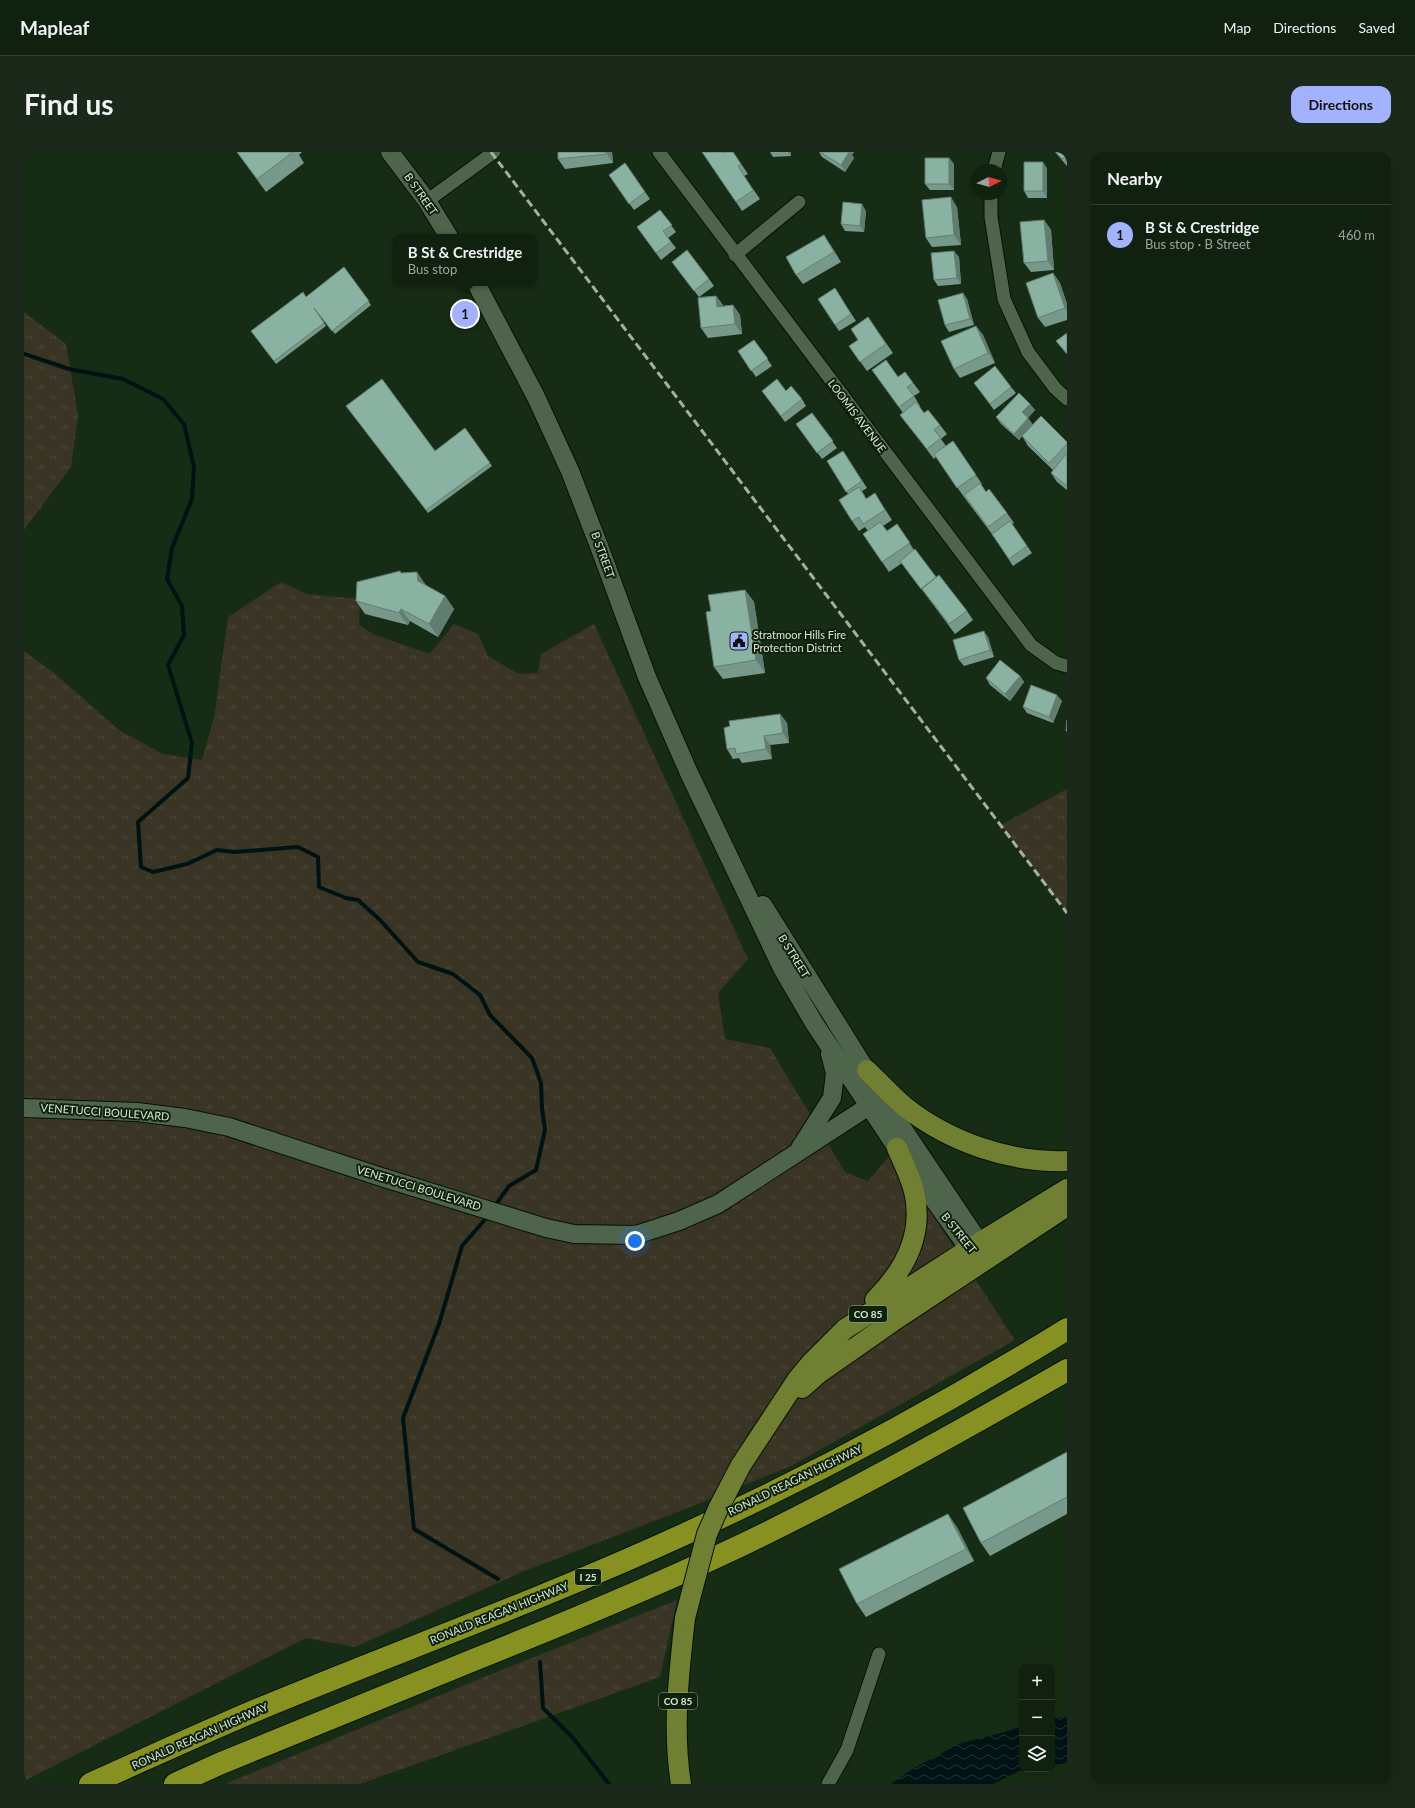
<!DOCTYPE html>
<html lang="en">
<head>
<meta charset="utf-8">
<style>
  :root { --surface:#112110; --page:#1a2919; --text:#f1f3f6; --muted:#9ca39f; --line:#303e30; --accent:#a2b2fd }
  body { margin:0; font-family:Lato,sans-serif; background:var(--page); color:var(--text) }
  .controls { position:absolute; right:12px; bottom:12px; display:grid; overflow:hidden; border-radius:8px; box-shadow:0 4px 16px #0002 }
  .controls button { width:36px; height:36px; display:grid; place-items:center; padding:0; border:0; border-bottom:1px solid var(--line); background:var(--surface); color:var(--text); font:20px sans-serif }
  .compass { position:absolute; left:947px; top:12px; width:36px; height:36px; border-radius:50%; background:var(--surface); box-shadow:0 4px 16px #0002; rotate:85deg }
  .you { position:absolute; left:611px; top:1089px; width:14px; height:14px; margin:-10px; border:3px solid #fff; border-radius:50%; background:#1a73e8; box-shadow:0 0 0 6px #1a73e833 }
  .badge { display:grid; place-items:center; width:26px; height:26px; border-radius:50%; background:var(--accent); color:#111; font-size:13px; font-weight:700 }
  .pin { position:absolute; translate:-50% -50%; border:2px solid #fff; box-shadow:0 1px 4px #0006 }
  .popup { position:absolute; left:369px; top:82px; width:144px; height:52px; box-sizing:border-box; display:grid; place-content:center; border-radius:8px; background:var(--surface); filter:drop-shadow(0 1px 3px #0005); font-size:13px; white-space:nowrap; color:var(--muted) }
  .popup b { font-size:15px; color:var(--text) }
  .popup::after { content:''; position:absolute; left:50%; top:100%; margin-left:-8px; border:8px solid transparent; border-top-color:var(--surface) }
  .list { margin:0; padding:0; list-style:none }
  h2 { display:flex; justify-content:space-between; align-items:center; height:52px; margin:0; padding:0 16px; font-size:17px }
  h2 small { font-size:13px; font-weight:400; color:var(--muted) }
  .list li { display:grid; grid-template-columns:26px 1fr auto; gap:12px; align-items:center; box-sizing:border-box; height:60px; padding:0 16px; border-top:1px solid var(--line) }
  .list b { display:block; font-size:15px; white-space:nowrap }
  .list p { margin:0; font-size:13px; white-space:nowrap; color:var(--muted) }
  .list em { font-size:13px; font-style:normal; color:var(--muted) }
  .icon { flex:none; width:22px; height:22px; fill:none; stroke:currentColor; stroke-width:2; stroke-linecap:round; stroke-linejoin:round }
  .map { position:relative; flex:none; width:1043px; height:1632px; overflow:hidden; border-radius:12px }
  header { display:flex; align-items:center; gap:24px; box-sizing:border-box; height:56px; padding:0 20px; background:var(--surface); border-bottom:1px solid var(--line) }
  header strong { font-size:19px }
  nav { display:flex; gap:22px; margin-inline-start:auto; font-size:14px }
  .intro { display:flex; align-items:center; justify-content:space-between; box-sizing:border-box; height:96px; padding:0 24px }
  h1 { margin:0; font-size:28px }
  .button { padding:10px 18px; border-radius:12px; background:var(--accent); color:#111; font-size:14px; font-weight:700 }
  main { display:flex; gap:24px; padding:0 24px }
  aside { flex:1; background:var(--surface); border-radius:12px; box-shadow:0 4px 16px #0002 }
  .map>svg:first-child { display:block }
</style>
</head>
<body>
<header>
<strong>Mapleaf</strong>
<nav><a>Map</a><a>Directions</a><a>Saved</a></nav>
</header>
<div class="intro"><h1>Find us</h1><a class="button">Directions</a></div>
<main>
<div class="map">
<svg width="1043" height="1632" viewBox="0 0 1043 1632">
  <defs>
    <pattern id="grass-tufts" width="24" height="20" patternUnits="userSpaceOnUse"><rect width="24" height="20" fill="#3a3425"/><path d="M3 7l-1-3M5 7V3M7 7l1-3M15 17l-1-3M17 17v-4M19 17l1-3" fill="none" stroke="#4d483a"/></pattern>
    <pattern id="water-waves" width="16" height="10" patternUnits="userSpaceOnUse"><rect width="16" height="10" fill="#001314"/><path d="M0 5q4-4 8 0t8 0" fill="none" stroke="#253535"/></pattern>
  </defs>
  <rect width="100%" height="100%" fill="#172c15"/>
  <!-- grass -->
  <path fill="url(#grass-tufts)" d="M0,160L42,192L54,264L47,315L0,378Z
    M257,430L283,442L336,447L335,473L349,482L406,502L430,472L454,482L464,504L495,522L514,521L517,502L570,472L724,807L694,841L701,887L746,896L821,1020L844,1029L868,1001L991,1188L767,1314L669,1354L498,1420L331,1495L282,1486L0,1629V499L29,520L95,578L139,602L178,608L190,566L204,465Z
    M1043,637V761L977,673Z
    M653,1448L636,1525L336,1632H201L470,1521Z"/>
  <!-- water -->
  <path fill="url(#water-waves)" d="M1043,1565V1611L1028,1613V1566Z
    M998,1574V1617H1006L995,1619L969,1632H867L887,1618L934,1592L981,1580Z"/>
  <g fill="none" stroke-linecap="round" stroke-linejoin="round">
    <!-- stream -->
    <path stroke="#001314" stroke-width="4" d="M0,202L45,217L99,227L139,247L160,272L170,315L168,347L148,396L143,427L158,454L160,483L144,513L168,591L164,626L114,670L117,715L129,720L163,712L193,698L210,700L274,695L294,705L295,735L322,746L334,748L356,768L394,810L429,822L456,843L466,863L508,906L517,931L518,956L521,978L512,1018L485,1034L470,1055
      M464,1064L438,1094L415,1172L379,1266L390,1377L474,1427
      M516,1510L519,1556L549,1586L585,1632"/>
    <!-- street casing -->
    <g stroke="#031401" stroke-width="15">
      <path id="street" d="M635,0L1007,493L1032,511L1043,514
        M970,18L975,0
        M967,42V65L980,147L1004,200L1031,236L1043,247
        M403,49L470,0
        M711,103L775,50
        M804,1632L823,1598L855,1502"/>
    </g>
    <!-- secondary casing -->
    <g stroke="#031401" stroke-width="20">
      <path id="secondary" d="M366,0L403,49L425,85
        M452,131L512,245L546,319L578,402L623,525L665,621L759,818L790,871L873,996L945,1097L956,1105
        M739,753L877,974L955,1090L958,1104
        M0,956L113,960L161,966L205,975L354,1024L522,1076L550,1082L612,1083L655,1069L694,1052L845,954
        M776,996L808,946L811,921L806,902"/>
    </g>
    <!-- primary casing -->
    <g stroke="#031401" stroke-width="22">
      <path id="primary" d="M843,918C855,930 867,943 880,954C925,990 986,1011 1043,1009
        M851,1148C881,1118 900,1081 890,1039C886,1024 879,1010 873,996
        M778,1236L795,1221L868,1170L1043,1054
        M717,1313L773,1228L788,1210L821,1177L945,1097L1043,1037
        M657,1632C648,1577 655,1521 661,1466"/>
    </g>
    <!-- highway casing -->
    <g stroke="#031401" stroke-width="24">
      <path id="highway" d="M66,1632C122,1607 178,1581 235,1557C370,1501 508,1451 641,1391C780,1329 914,1257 1043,1177
        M151,1632L195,1612C280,1577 366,1542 452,1507C542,1471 632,1434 720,1392C830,1339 937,1279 1043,1218"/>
    </g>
    <!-- street -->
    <use href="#street" stroke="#4e654b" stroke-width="13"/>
    <!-- secondary -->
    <use href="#secondary" stroke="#4e654b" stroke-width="18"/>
    <!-- primary -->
    <use href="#primary" stroke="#707f32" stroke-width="20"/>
    <!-- highway -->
    <use href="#highway" stroke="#879122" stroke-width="22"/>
    <!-- rail -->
    <path stroke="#a2b1a0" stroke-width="3" stroke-dasharray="8 4" stroke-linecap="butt" d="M467,0L1043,761"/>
    <!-- primary-bridge casing -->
    <g stroke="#031401" stroke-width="22" stroke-linecap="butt">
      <path id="primary-bridge" d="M661,1466L683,1382L694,1357L717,1313"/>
    </g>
    <!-- primary-bridge -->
    <use href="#primary-bridge" stroke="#707f32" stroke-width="20"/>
  </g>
  <!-- wall -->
  <path fill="#77998b" d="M213,0H278L275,3L280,11L242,40Z
    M534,0H588L589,11L541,17L534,7Z
    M699,0H709L724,22L720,24L736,47L718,59L712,50Z
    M746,0H767V4L749,5Z
    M795,0H830L828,3L830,6L821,20L798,5Z
    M1031,0H1043V14Z
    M925,6L930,12V38H906L901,32Z
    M601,11L626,47L610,58L585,23Z
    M1023,16V46H1004L1000,39Z
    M933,55L937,93L908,95L902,86Z
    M636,58L652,80L644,86L652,96L637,108L613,75Z
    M842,59L840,80L821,79L817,72Z
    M1020,68L1027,78L1030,118L1007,120L1000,111Z
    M806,92L817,110L779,132L772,123Z
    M935,105L937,132L914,134L910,128Z
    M648,110L685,127L690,134L675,145L692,144L699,153V154L709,153L716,163L718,182L684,186L677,176L675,145Z
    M320,115L347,153L311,182L293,159L302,174L252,212L227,179L282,145Z
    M1029,121L1036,131L1043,152V168L1021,175L1014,166Z
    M939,141L943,147L950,173L925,180L921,173Z
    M815,143L832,169L815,179L811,173Z
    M844,165L869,201L843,219L825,194L834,188Z
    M952,174L959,183L971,211L936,226L930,217Z
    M730,188L748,214L732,225L714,199Z
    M848,218L874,225L881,220L896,240L890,244L896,254L895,255L900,261L916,273L923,282L917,287L922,294L929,289L958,332L957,333L962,340L983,361L990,371L988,372L1008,401L989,414L968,382L940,345L912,305L910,307L883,272L876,263L879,261Z
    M950,231L987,235L992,241L970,258Z
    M738,239H762L778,247L782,254L761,270Z
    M1006,252L1011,258L1004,266L1009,273L1043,290V338L1033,330L1027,321L1029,318L1004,294L998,284L995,288L977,272L972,265Z
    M325,257L411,299L441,276L468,314L404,361Z
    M788,261L813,296L798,307L772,272Z
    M819,299L843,336L838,339L842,346L857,351L868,368L859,374L863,379L873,372L890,398L912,425L943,459L949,468L931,482L878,411L865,420L839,382L844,379L841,375L835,379L828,369L824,342L803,309Z
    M377,421L402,433L421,444L430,457L414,485L386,469L384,473L341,462L332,449Z
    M721,438L730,450L741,521L699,527L690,515L687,459Z
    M964,485L970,505L940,514L935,508Z
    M996,524L1000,530L986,549L966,533L962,526Z
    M1038,549L1029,571L1003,561L999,555Z
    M756,562L763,571L765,591L746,593L748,607L718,611L715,606L709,607L703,597Z
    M1043,1300V1362L966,1404L957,1391Z
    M933,1375L950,1409L842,1465L833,1452Z"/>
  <!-- shaded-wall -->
  <path fill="#617d71" d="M582,0H588L589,11L583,2Z
    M764,0H767V4Z
    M825,0H830L828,3L830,6L821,20L817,13Z
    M925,6L930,12V38L925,32Z
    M1019,10L1023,16V46L1019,39Z
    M927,45L933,55L937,93L930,83Z
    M838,52L842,59L840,80L836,74Z
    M1020,68L1027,78L1030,118L1024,109Z
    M800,83L806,92L817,110L810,100Z
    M930,99L935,105L937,132L933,126Z
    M1029,121L1036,131L1043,152V159L1041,156Z
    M939,141L943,147L950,173L946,167Z
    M692,144L699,153L700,165L693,155Z
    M709,153L716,163L718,182L711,172Z
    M952,174L959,183L971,211L964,201Z
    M1006,252L1011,258L1003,267L998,260Z
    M1004,266L1009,273L995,288L990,282Z
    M393,420L402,433L403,441L394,429Z
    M721,438L730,450L741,521L732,508Z
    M421,444L430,457L414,485L405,472Z
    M377,457L386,469L384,473L375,461Z
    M960,479L964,485L970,505L966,498Z
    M996,524L1000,530L986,549L981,542Z
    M1033,543L1038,549L1029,571L1025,565Z
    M756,562L763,571L765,591L759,581Z
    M740,584L746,593L748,607L742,597Z
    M924,1362L933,1375L950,1409L942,1397Z"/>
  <!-- building -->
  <path fill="#8ab2a2" stroke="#617d71" d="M213,0H269L233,27Z
    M534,0H582L583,2L534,7Z
    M678,0H699V1L700,0H709L717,12L714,14L729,38L712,50Z
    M796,0H825L817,13Z
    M1032,0H1043V3L1038,7Z
    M901,6H925V32H901Z
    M1000,10H1019V39H1000Z
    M601,11L621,40L605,52L585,23Z
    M927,45L930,83L902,86L898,48Z
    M819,50L838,52L836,74L817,72Z
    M636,58L648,73L639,79L647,90L632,101L613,75Z
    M1020,68L1024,109L1000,111L996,70Z
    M800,83L810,100L772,123L762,105Z
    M663,98L685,127L670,139L648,110Z
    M930,99L933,126L910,128L907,101Z
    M320,115L345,149L308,179L290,156L300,171L250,209L227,179L279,140L282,145Z
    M1029,121L1041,156L1014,166L1002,131Z
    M811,136L827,162L811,173L794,147Z
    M939,141L946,167L921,173L914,148Z
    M692,144L693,155L709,153L711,172L677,176L674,146Z
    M844,165L862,192L836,210L825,194L834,188L827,177Z
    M952,174L964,201L930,217L917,189Z
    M1043,181V202L1032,189Z
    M730,188L744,207L727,219L714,199Z
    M862,208L874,225L881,220L889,231L883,235L890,244L875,255L848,218Z
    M971,214L987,235L966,252L950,231Z
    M358,227L411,299L441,276L466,311L402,358L322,254Z
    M753,227L762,239L767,234L778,247L757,264L738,239Z
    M995,241L1006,252L998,260L1004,266L990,282L972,265Z
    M892,250L900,261L904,258L916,273L910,278L917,286L903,297L876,263Z
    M788,261L809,289L793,301L772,272Z
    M1017,264L1043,290V292L1025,311L998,284Z
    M929,289L952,323L933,336L910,302Z
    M819,299L838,329L822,340L803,309Z
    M1043,301V334L1027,321Z
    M956,331L962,340L965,337L983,361L964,375L940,343Z
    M835,335L842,347L851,341L861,358L839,372L835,365L828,369L815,348Z
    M986,369L1003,394L985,407L968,382Z
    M856,370L863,379L873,372L886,391L858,410L839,382Z
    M891,397L912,425L897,437L876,409Z
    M376,419L377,421L393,420L394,429L421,444L405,472L377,457L375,461L332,449L333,430Z
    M915,423L943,459L925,472L898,437Z
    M721,438L732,508L690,515L682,460L687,459L684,443Z
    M960,479L966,498L935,508L929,488Z
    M976,508L996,524L981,542L962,526Z
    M1007,533L1033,543L1025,565L999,555Z
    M756,562L759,581L740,584L742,597L712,602L711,596L703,597L700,576L706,574L705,569Z
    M1043,568V579H1042Z
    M1043,1300V1345L957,1391L939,1356Z
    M924,1362L942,1397L833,1452L815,1417Z"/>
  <!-- icons -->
  <defs>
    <g id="civic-square" transform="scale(1)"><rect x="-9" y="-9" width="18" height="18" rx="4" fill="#a2b2fd" stroke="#0e220b"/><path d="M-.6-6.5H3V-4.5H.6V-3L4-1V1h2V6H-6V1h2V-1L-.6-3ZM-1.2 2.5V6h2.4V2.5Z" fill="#111"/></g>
  </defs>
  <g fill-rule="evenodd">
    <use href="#civic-square" x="715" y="489"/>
  </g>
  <g text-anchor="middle" stroke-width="4" stroke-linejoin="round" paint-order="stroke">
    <!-- shield labels -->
    <g fill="#0e220b" stroke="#9cab9a" stroke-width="1">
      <rect x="825" y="1154" width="38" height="16" rx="3"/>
      <rect x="551" y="1417" width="26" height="16" rx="3"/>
      <rect x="635" y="1541" width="38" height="16" rx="3"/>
    </g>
    <g font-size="10" font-weight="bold" fill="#d9e6d7">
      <text x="844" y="1166">CO 85</text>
      <text x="564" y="1429">I 25</text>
      <text x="654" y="1553">CO 85</text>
    </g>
    <!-- street labels -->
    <g font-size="11" fill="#d9e6d7" stroke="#0e220b">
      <text transform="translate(397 42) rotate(55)" y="4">B STREET</text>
      <text transform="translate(833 264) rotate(53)" y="4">LOOMIS AVENUE</text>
      <text transform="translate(579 403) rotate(70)" y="4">B STREET</text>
      <text transform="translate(770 804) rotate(58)" y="4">B STREET</text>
      <text transform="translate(81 960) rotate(4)" y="4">VENETUCCI BOULEVARD</text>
      <text transform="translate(395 1036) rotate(17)" y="4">VENETUCCI BOULEVARD</text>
      <text transform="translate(935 1081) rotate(51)" y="4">B STREET</text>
      <text transform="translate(771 1328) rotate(-26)" y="4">RONALD REAGAN HIGHWAY</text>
      <text transform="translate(475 1461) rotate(-22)" y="4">RONALD REAGAN HIGHWAY</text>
      <text transform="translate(176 1584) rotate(-24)" y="4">RONALD REAGAN HIGHWAY</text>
    </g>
    <!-- poi labels -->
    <g font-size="11" fill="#d9e6d7" stroke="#0e220b" text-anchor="start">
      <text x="729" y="487">Stratmoor Hills Fire<tspan x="729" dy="13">Protection District</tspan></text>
    </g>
  </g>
</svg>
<div class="controls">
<button>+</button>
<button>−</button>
<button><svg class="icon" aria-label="layers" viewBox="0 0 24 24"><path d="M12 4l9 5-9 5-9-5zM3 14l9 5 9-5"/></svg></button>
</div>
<svg class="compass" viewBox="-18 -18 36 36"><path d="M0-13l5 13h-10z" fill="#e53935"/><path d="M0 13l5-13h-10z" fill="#9ca39f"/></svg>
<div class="you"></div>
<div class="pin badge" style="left:441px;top:162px">1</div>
<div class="popup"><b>B St &amp; Crestridge</b>Bus stop</div>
</div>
<aside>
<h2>Nearby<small></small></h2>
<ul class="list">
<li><span class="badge">1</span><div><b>B St &amp; Crestridge</b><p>Bus stop · B Street</p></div><em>460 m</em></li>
</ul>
</aside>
</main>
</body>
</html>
